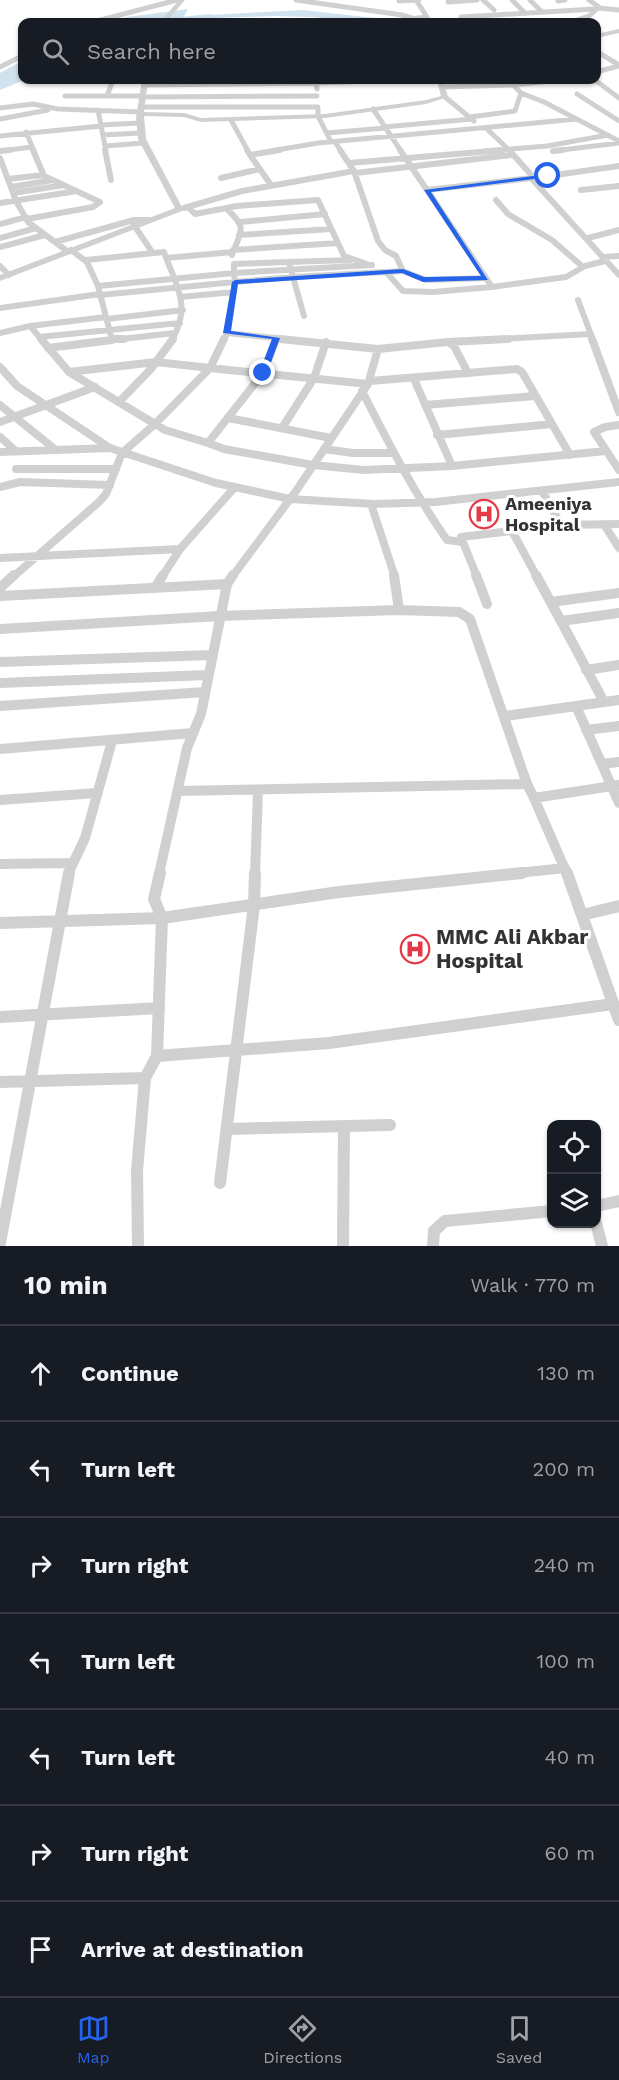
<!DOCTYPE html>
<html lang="en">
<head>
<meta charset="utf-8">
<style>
  :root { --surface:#171b24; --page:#20242c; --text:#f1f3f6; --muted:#9ea1a6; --line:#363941; --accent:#2563eb }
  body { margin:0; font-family:"Work Sans",sans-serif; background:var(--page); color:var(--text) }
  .controls { position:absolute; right:18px; bottom:18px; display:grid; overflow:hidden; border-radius:12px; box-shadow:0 2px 4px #0004 }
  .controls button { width:54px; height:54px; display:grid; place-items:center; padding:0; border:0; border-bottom:2px solid var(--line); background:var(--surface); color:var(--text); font:30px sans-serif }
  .stop { position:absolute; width:18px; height:18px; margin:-14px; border:4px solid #2563eb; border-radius:50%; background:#fff }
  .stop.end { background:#2563eb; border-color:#fff; box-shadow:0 2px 6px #0008 }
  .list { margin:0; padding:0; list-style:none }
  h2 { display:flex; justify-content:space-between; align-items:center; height:78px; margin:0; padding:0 24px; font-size:26px }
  h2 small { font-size:20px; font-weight:400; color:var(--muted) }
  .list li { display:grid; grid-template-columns:39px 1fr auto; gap:18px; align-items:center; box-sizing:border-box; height:96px; padding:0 24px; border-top:2px solid var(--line) }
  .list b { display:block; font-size:22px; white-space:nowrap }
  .list em { font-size:20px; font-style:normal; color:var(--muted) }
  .icon { flex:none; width:33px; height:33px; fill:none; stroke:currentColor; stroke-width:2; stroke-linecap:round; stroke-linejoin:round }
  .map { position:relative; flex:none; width:619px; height:1246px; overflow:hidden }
  .search { position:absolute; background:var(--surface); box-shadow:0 2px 4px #0004; left:18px; right:18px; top:18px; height:66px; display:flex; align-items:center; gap:15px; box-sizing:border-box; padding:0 21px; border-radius:12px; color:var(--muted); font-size:22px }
  .sheet { height:750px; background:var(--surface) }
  nav { display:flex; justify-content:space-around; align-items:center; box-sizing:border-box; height:84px; border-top:2px solid var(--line); background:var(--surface); font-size:16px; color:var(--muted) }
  nav a { display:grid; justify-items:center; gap:3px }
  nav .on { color:var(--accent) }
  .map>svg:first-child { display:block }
</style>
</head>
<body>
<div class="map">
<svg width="619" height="1246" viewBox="0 0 619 1246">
  <rect width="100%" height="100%" fill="#fff"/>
  <!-- water -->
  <path fill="#cfe2ee" d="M188,9L181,22H107L127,17Z
    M303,10L374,18L394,22H347L315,17L275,16L214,18L181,22L209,15Z
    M22,61L24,80L0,90V73Z"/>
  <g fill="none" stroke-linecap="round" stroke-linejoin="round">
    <!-- river -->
    <path fill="#cfe2ee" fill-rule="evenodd" d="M210,14L213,15V19L181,22H153L158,19Z"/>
    <!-- minor-far4 -->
    <path stroke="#d0d0d0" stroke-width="5" d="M296,0L402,15L425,22
      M416,0L427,17L417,18
      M483,0L494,10
      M512,0L525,13
      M530,0L542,12
      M399,1L419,0
      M558,1L565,0
      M448,2L477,0
      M598,8L619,10
      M461,17L595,9
      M93,22L177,0
      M571,22L589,16L599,7L589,0
      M596,51L619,65
      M0,67L22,56
      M596,72L619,66
      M595,80L619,98
      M144,85L316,83
      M513,85L521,93L544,102L619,141
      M443,87L513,85L560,80
      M317,89L316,83L398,80
      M577,94L619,121
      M65,96H143
      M107,96L113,80
      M143,97L317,96
      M445,97L474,121
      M141,107H318
      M0,108L33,104L58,109L141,112
      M318,109V116L331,142
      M373,109L401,151
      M98,110L106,151
      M470,117L515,111L521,93
      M0,119L48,110
      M231,120L248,151
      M101,125L140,123
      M384,127L472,119
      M486,128L510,151
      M26,132L34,151
      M327,133L385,128
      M103,135L141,133
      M0,136L101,126
      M335,142L341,151
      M105,146L144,143
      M0,151L32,147
      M271,151L318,143L577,119
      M485,151L547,146L608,135
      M553,151L619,143"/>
    <!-- minor-far3 -->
    <path stroke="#d0d0d0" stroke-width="6" d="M105,150L111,180
      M247,150L250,155L280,150
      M400,150L427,190L531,178
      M509,150L534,178H531L619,275
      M0,151L10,150
      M553,151L563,150
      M250,155L271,185
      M0,158L16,201L28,222L67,251
      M349,163L503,150
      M355,173L511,155
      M221,178L260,169
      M534,178L619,166
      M8,179L43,175
      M11,187L53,180
      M581,190L619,186
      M13,193L64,185
      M496,200L508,214L552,240L583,267
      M0,203L77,191
      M188,207L195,214L237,206L318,200L344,256L367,264
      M184,208L242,191L354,171L340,150
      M227,209C248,229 241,230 232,255
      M27,219L93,207L100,202L44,176L33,150
      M241,222L325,214
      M0,224L26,217
      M134,225L152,252
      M239,235L331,229
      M0,238L36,228
      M588,238L619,230
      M55,242L134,220H148
      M0,247L45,235
      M71,250L87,262L98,286
      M233,250L338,243
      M602,257L619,256
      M166,258L233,252
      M86,260L164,252C176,286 192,305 172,340
      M289,262L350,260
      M0,266L9,275
      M403,271L426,280L485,278
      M386,272L403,291L433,292L492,287L427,190
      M492,287L566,277L585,266L605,261
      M100,295L235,282L234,273L372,265
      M180,297L234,292
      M578,300L593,340
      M0,308L100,294
      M304,316L293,277L403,271L396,256L385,250L378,241L354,171
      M107,319L183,310
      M30,326L106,317
      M0,333L30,326L42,340
      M175,333L112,340L98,286L234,273V264L289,262L293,277L235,282L227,333
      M39,337L180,323
      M224,340L227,333L294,340
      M275,340L276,338
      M482,340L591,334"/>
    <!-- minor-far2 -->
    <path stroke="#d0d0d0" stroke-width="8" d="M41,339L69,372
      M112,339H124
      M280,339L378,349L368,384
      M592,339L619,412
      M448,342L508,339
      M48,348L112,340
      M378,349L448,342L454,346L468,373
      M156,362L210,368L155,424L69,372Z
      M0,367L17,386L110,448L216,483L290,499L374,504L435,502L619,482
      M210,368L368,384
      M210,368L224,339
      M414,379L452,466
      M370,381L517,369L522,372L570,455
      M362,391C388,442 414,493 447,540L463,542
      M119,402L150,370L173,339
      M0,405L56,450
      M425,405L535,396
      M228,418L331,438
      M0,422L95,387
      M619,425L605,427L594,432L619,470
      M282,428L314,378L326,342
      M437,435L552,424
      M0,437L17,452
      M208,443L224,449L313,465L364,470L452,466L606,451
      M324,449L353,453H393
      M0,452L110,448
      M16,469H116
      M0,487L20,482L110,485
      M371,504L395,577
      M561,525L619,524
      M605,526L619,548
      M512,531L537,577
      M0,558L180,549
      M13,577L99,502L106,494L122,453L155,424L165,430L208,443L263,373L276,339
      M162,577L180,549L235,487
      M232,577L296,491L368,384
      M477,577L461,537L561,525L542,491"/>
    <!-- minor-far1 -->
    <path stroke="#d0d0d0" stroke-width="10" d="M476,575L487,604
      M536,575L561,621L619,613
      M0,588L14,575
      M155,588L163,575
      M0,596L227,584
      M551,602L619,593
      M399,610L459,612L470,619L527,784
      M561,621L604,702
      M0,629L220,616L399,610L394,575
      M0,662L212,655
      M586,670L619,665
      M0,683L208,675
      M619,700L576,706L619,803
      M0,706L205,692
      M505,716L576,706
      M586,730L619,726
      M0,749L193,733
      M602,764L619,762
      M178,791L527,784L534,798
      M0,800L97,793
      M0,864L72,863
      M68,874L85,838L112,741
      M159,874L187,748L201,714L227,584L233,575
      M255,874L258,791
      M508,874L565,868
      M567,874L534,798L619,785"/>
    <!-- minor -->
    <path stroke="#d0d0d0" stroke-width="12" d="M567,873L619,1020
      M582,915L619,906
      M0,923L162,918L339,892L522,873
      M0,1017L159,1008
      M157,1056L329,1043L613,1004
      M0,1082L145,1078
      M227,1129L390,1125
      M220,1183L254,905L255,873
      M596,1206L619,1201
      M596,1223L602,1246
      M0,1243L69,873
      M138,1246L137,1171L145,1078L157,1056L162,918L154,899L160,873
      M343,1246L344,1126
      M433,1246L434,1231L445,1221L552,1211"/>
    <!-- tertiary -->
    <path fill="#d0d0d0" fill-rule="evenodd" d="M179,0H185L166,22H160Z
      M619,29V33L596,38V34Z
      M142,80H148L144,112L184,113L201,118L325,114L426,100L441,96L437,80H443L448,97L426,104L325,118L201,122L184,117L144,116L146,139L183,209L182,211L0,281V275L175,208L138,139L136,118Z"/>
  </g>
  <!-- route -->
  <path fill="#2563eb" d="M548,174L550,177L431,192L488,280L423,282L402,273L238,284L231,331L280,338L267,373L263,376L259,373L272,339L223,333L232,282L235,280L403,269L424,277L481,276L424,190Z"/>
  <!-- icons -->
  <defs>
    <g id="hospital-ring" transform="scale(1.5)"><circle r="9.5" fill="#fff" stroke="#e63946" stroke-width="1.5"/><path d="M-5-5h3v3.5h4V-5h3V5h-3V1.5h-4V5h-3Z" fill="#e63946"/></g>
  </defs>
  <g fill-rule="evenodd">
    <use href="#hospital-ring" x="484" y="514"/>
    <use href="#hospital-ring" x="415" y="949"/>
  </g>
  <g text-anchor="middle" stroke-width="6" stroke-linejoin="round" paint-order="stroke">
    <!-- poi labels -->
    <g font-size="18" font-weight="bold" fill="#333" stroke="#fff" text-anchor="start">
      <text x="505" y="510">Ameeniya<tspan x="505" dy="21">Hospital</tspan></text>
    </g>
    <!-- near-poi labels -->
    <g font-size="21" font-weight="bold" fill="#333" stroke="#fff" text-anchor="start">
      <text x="436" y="944">MMC Ali Akbar<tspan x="436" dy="24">Hospital</tspan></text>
    </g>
  </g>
</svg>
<div class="controls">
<button><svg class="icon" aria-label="locate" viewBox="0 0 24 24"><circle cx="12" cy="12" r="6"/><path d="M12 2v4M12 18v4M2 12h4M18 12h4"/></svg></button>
<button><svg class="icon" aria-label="layers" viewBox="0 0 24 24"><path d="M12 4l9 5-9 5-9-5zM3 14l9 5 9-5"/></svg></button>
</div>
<div class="stop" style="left:548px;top:176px"></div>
<div class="stop end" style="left:263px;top:373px"></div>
<div class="search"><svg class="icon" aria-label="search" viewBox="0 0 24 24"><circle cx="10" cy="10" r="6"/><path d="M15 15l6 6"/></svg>Search here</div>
</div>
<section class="sheet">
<h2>10 min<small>Walk · 770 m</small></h2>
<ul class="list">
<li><svg class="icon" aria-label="ahead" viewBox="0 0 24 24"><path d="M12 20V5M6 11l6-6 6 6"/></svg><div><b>Continue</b></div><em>130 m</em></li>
<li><svg class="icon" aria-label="left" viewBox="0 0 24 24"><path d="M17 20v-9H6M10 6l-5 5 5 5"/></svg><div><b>Turn left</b></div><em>200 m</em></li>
<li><svg class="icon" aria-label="right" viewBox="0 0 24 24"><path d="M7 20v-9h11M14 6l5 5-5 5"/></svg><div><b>Turn right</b></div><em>240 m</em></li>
<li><svg class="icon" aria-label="left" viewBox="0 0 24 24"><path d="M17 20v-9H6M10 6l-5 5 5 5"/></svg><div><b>Turn left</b></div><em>100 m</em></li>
<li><svg class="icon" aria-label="left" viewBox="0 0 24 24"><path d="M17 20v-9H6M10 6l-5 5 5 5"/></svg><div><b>Turn left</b></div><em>40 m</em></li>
<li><svg class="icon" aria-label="right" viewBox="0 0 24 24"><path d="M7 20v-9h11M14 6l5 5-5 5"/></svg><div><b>Turn right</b></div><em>60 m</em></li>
<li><svg class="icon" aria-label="arrive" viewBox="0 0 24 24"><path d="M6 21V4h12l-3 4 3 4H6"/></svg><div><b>Arrive at destination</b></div></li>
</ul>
</section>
<nav>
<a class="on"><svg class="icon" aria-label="map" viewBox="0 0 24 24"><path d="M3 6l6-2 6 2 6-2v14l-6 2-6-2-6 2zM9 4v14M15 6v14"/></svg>Map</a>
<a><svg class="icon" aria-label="directions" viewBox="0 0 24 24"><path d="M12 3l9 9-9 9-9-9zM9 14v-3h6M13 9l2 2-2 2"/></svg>Directions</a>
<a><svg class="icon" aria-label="saved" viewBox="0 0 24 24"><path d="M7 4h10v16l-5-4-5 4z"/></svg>Saved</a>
</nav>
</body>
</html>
